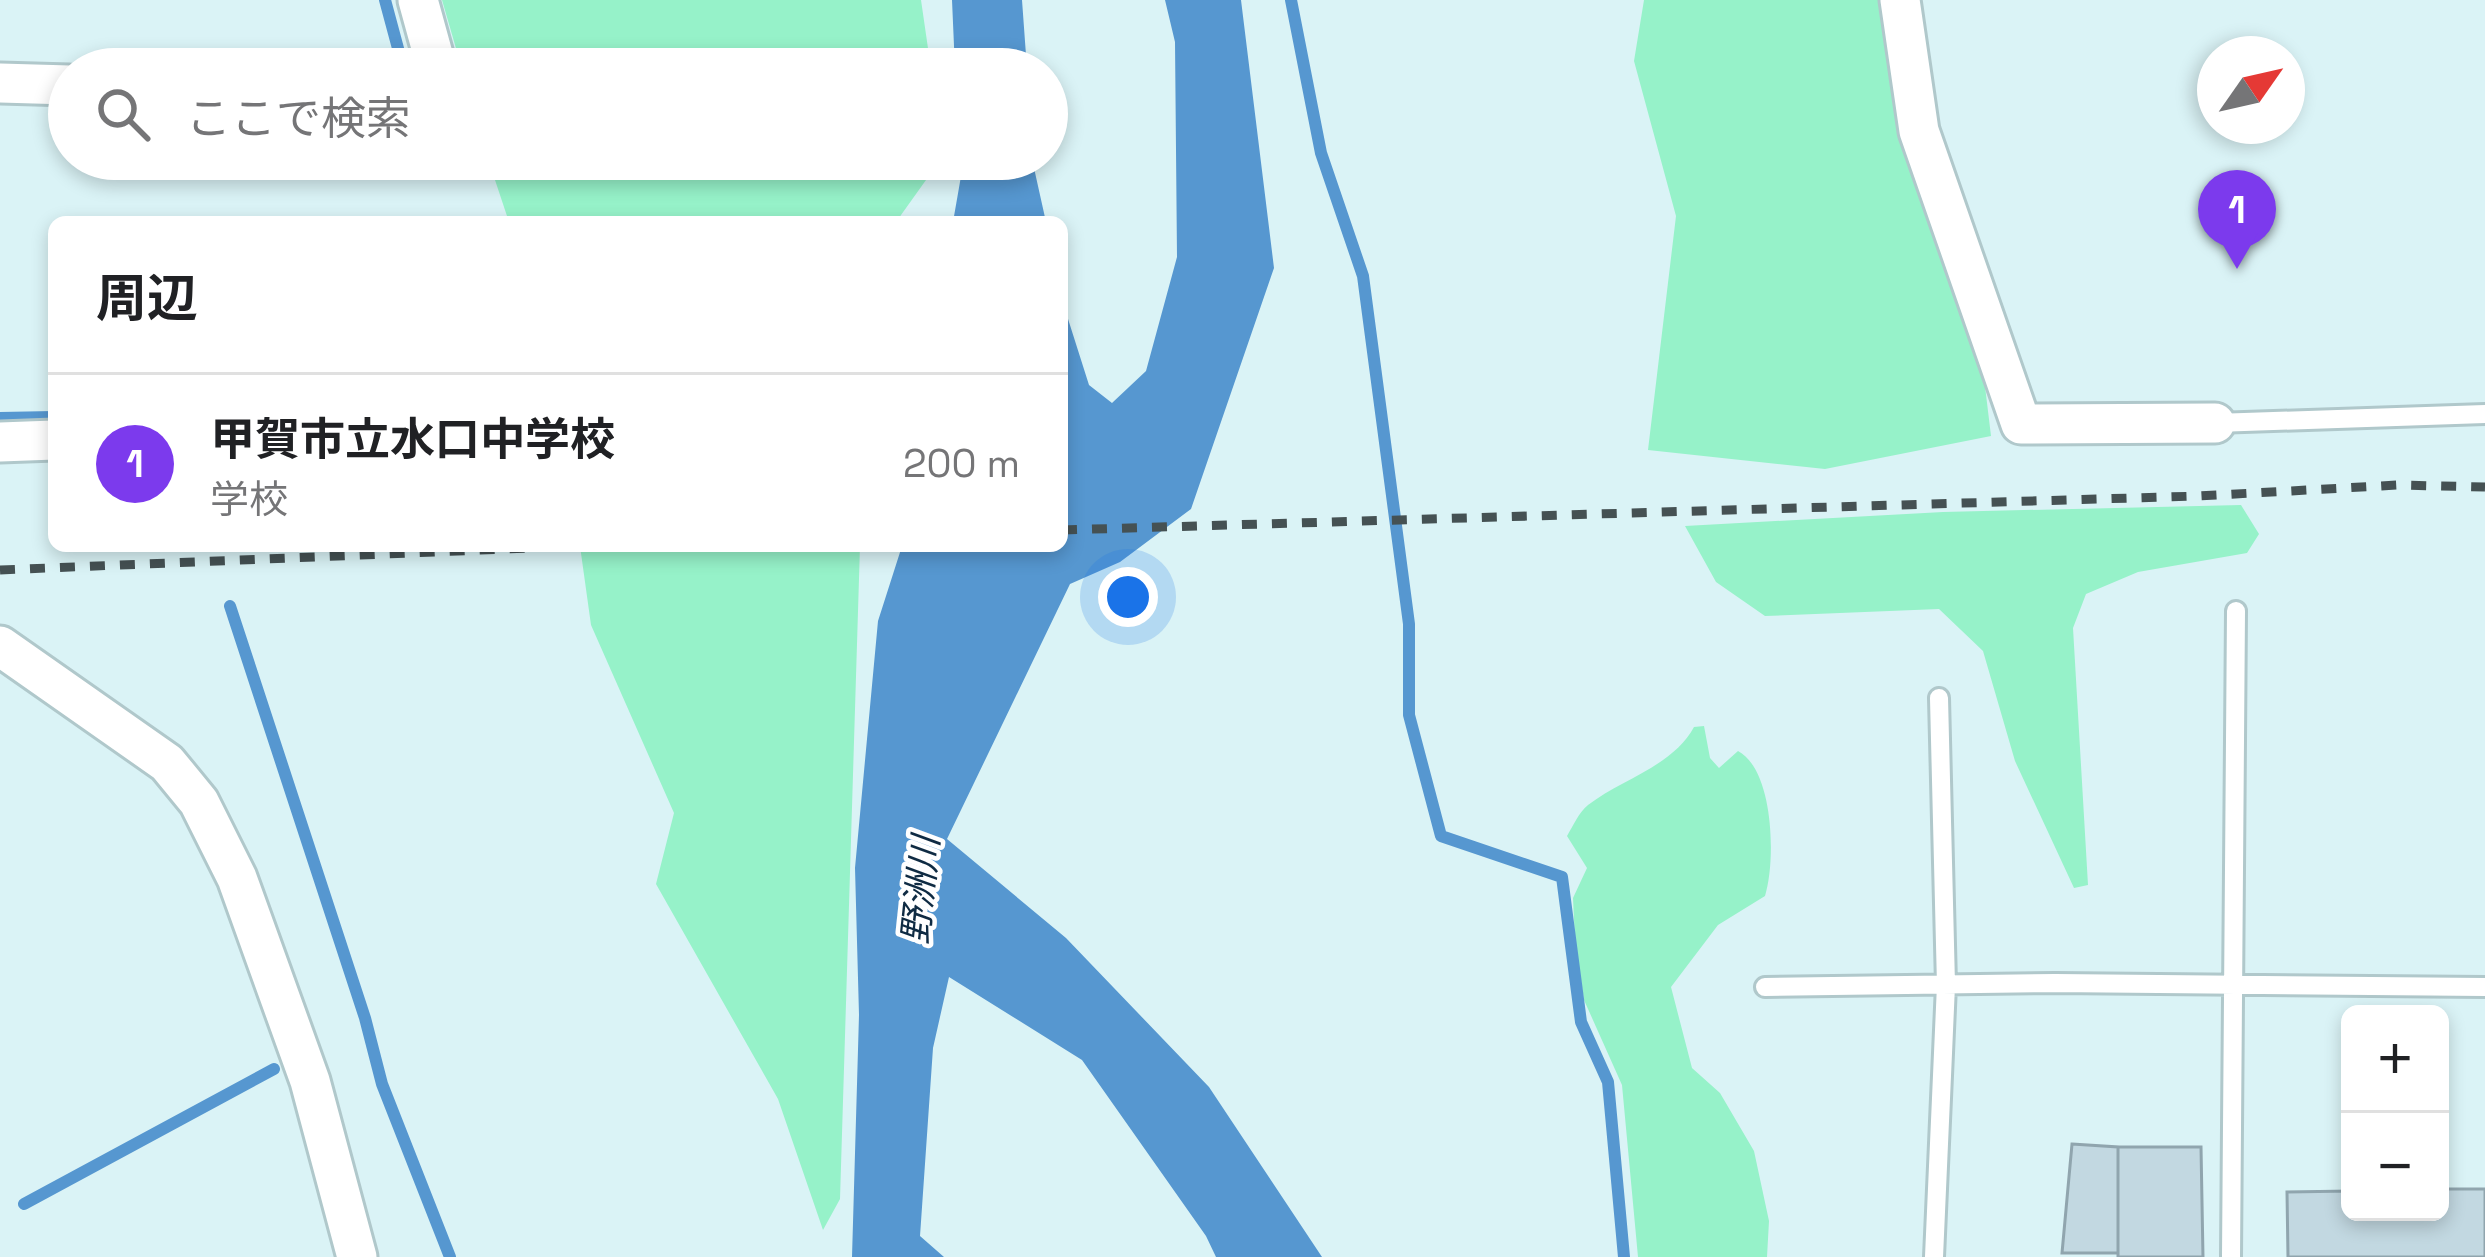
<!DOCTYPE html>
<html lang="ja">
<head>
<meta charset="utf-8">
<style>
  :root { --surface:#fff; --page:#f6f6f6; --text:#202124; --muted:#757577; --line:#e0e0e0; --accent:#7c3aed }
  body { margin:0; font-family:"Space Grotesk","Noto Sans JP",sans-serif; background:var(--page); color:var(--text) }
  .controls { position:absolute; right:36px; bottom:36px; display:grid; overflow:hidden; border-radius:18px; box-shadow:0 6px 18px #0003 }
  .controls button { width:108px; height:108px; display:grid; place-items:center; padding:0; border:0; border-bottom:3px solid var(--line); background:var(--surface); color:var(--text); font:60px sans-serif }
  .compass { position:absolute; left:2197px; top:36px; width:108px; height:108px; border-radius:50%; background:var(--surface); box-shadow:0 6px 18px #0003; rotate:56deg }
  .you { position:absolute; left:1128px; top:597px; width:42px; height:42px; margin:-30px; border:9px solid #fff; border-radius:50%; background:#1a73e8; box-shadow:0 0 0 18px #1a73e833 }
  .badge { display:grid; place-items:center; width:78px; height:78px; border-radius:50%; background:var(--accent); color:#fff; font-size:39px; font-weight:700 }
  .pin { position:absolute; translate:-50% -99px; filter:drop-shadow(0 3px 6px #0008) }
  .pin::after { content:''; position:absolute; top:63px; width:42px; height:36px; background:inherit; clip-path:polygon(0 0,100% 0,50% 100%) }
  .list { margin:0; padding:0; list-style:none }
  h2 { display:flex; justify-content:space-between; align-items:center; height:156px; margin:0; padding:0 48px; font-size:51px }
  h2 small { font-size:39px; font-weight:400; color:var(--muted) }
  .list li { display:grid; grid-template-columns:78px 1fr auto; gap:36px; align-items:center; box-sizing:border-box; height:180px; padding:0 48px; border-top:3px solid var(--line) }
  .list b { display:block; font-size:45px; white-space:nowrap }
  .list p { margin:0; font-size:39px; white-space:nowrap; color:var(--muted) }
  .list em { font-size:39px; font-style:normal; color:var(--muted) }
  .icon { flex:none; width:66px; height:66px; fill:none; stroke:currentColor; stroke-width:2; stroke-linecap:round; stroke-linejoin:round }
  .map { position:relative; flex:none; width:2485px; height:1257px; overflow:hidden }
  .search { position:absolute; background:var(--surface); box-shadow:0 6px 18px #0003; left:48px; top:48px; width:1020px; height:132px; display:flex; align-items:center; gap:30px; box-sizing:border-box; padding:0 42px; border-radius:66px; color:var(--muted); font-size:45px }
  .panel { position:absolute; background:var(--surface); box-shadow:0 6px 18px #0003; left:48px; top:216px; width:1020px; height:336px; border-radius:18px }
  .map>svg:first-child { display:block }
</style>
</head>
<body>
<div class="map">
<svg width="2485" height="1257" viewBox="0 0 2485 1257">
  <rect width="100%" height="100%" fill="#daf3f6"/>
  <!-- green -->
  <path fill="#96f2c9" d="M442,0H921L931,69H462Z
    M1644,0H1906L1964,212L1991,436L1825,469L1648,450L1676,216L1634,61Z
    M488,159H941L896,222H509Z
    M2241,505L2259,534L2247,553L2138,572L2086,594L2073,628L2088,885L2074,888L2015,761L1983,651L1939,609L1765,616L1716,582L1685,526L1943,512Z
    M580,546H860L840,1199L823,1230L778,1099L656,884L674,813L591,625Z
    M1704,726L1710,758L1719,768L1738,751C1774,770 1776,861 1765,896L1718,925L1671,987L1692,1068L1720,1093L1754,1151L1769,1221L1767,1257H1638L1622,1085L1584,1000L1575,942L1573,898L1587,868L1567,836C1573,826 1579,812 1588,805C1622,779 1673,766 1694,727Z"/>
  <!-- water -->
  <path fill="#5697d0" d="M952,0H1022L1027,69H955Z
    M1165,0H1241L1274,268L1191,509L1120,562L1070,584L947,839L1066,938L1209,1087L1322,1257H1216L1206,1236L1082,1060L949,977L933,1048L920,1236L944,1257H852L859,1015L855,868L878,621L902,546H1062V300L1089,385L1112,403L1146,371L1177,257L1175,42Z
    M964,159H1032L1046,222H953Z"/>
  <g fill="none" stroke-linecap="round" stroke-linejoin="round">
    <!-- stream -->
    <path stroke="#5697d0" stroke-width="12" d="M385,0L403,67
      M1291,0L1321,153L1363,276L1409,624V715L1441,836L1562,877L1581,1022L1608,1082L1624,1257
      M0,418L54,417
      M230,606L365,1018L382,1084L450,1257
      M24,1204L274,1069"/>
  </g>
  <!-- building -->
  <path fill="#c2d8e1" stroke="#90a5ae" stroke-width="3" d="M2072,1144L2118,1147V1253H2062Z
    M2118,1147H2201L2203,1257H2118Z
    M2440,1189H2485V1257H2288L2287,1192L2350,1191V1212H2440Z"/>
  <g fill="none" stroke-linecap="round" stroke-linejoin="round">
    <!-- lane casing -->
    <g stroke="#b0c8cb" stroke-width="24">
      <path id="lane" d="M2215,423L2485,414
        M1765,987L2055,983L2485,987
        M1934,1257L1946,985L1939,698
        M2231,1257L2236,611"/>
    </g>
    <!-- street casing -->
    <g stroke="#b0c8cb" stroke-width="45">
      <path id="street" d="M418,0L437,69
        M1900,0L1919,131L2021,424L2215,423
        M0,83L69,85
        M0,442L54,440
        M0,646L167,763L199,802L237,878L310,1081L357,1257"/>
    </g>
    <!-- lane -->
    <use href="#lane" stroke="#fff" stroke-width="18"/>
    <!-- street -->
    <use href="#street" stroke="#fff" stroke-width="39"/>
    <!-- rail -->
    <path stroke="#455153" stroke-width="9" stroke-dasharray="15 15" stroke-linecap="butt" d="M1062,530L2199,496L2398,485L2485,487
      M0,570L576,546"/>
  </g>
  <g text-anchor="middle" stroke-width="9" stroke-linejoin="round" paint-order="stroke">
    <!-- water labels -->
    <g font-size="36" font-style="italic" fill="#0f2b43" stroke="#fff">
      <text transform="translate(920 890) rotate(-84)" y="13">野洲川</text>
    </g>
  </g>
</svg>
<div class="controls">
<button>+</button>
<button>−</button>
</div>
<svg class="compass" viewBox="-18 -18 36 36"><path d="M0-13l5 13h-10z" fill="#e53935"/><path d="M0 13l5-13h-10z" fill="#757577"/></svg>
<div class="you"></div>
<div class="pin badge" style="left:2237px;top:269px">1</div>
<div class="search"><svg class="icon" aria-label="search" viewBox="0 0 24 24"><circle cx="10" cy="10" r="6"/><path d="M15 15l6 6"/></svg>ここで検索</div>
<section class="panel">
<h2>周辺<small></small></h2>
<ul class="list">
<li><span class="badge">1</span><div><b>甲賀市立水口中学校</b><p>学校</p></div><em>200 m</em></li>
</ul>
</section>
</div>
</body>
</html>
